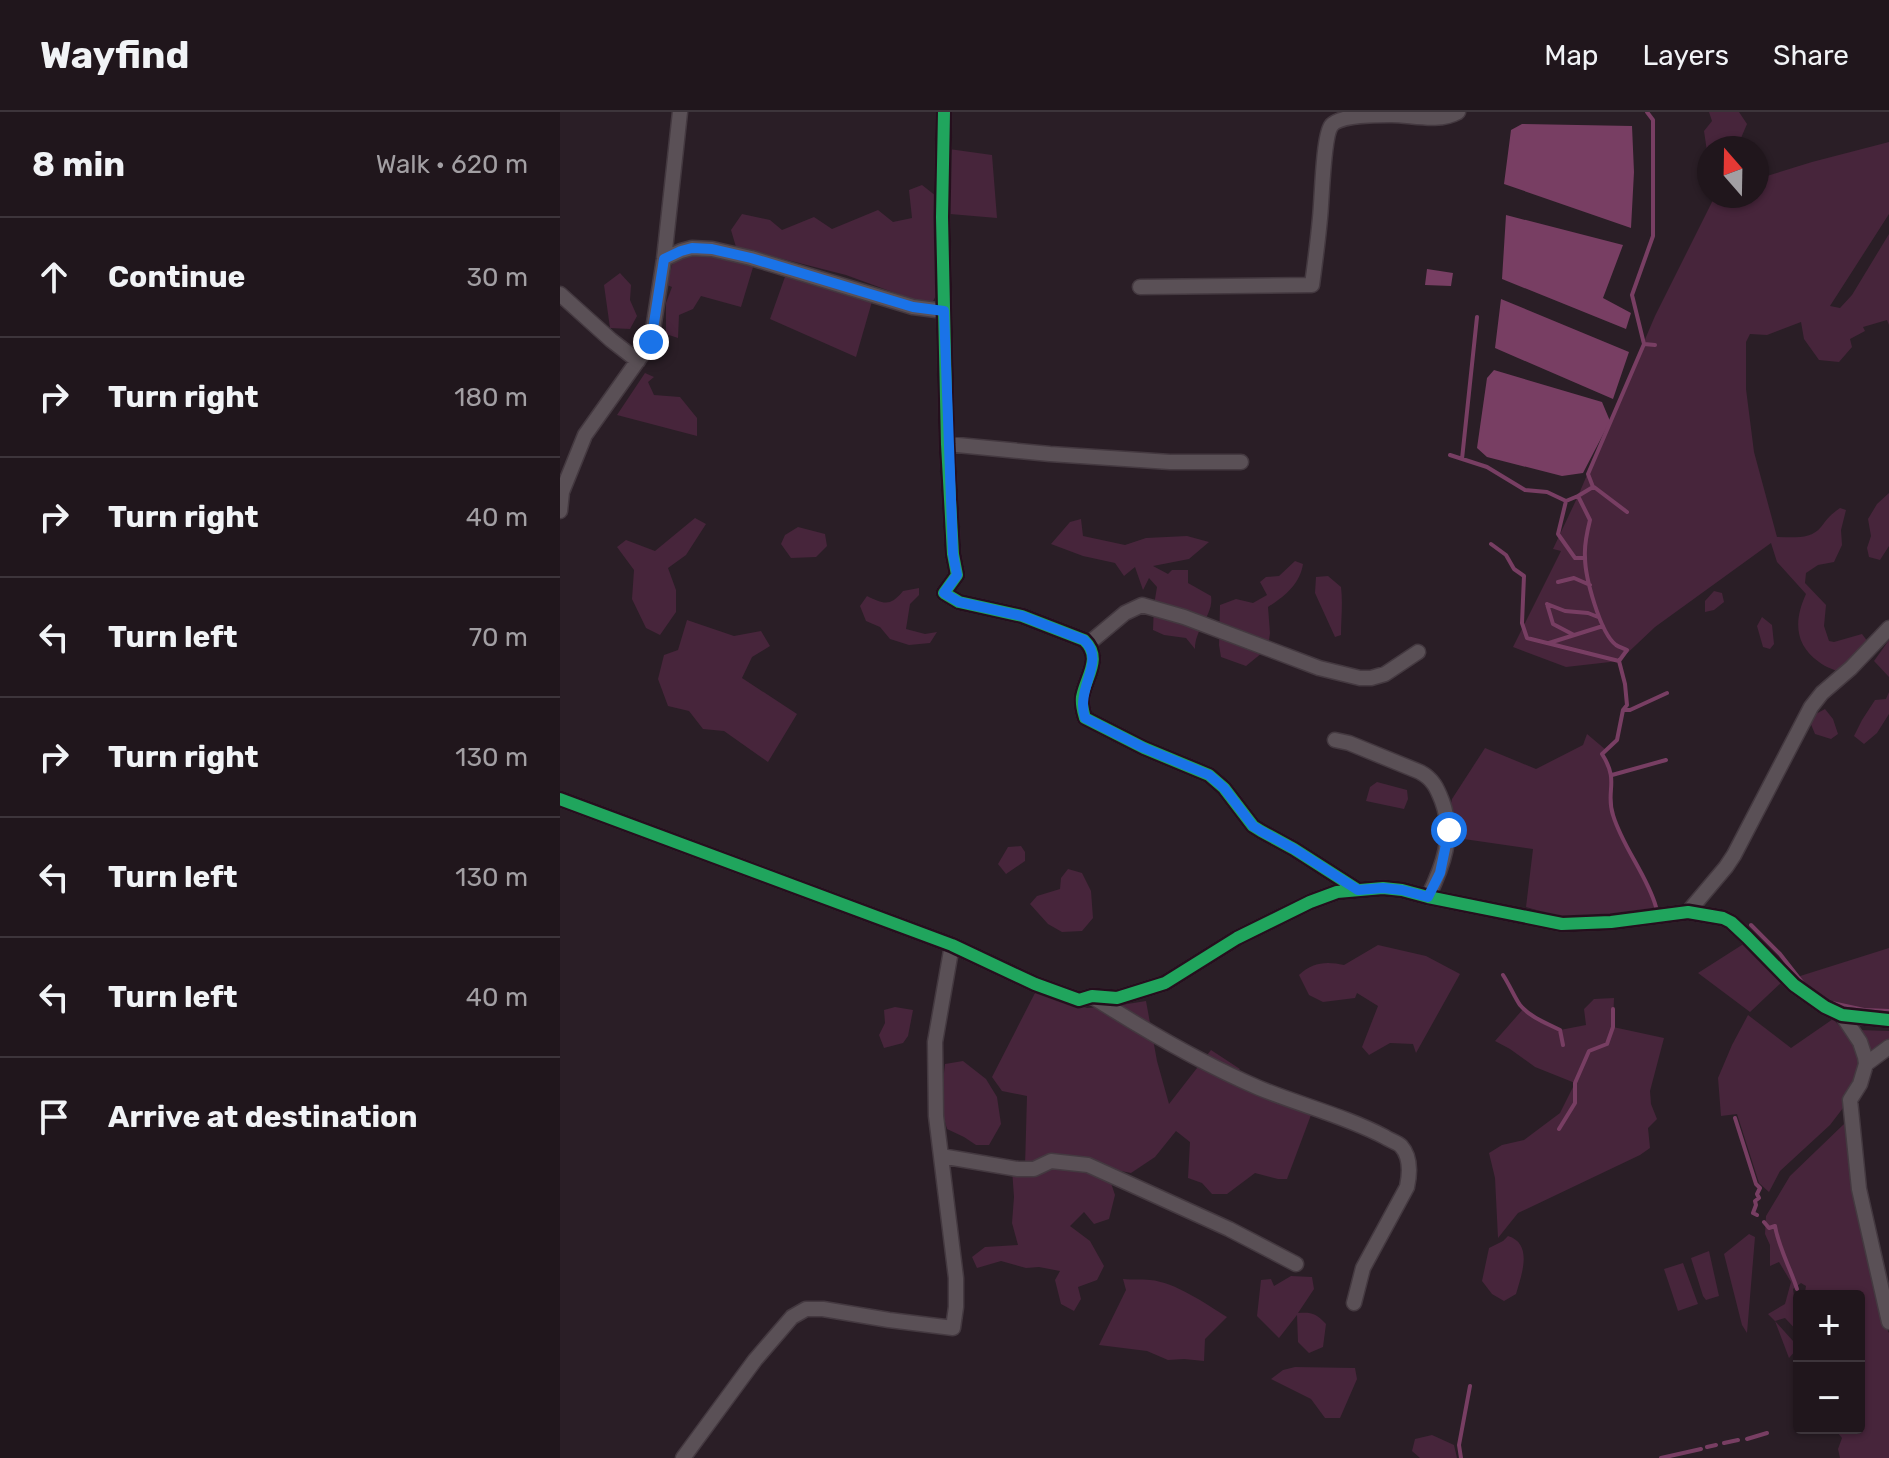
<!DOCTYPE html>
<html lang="en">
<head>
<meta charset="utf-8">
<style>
  :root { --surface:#20161c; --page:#2d2329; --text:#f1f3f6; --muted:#a29fa3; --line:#3d353b }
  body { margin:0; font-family:Rubik,sans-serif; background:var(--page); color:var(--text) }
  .controls { position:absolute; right:24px; bottom:24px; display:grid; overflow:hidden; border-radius:8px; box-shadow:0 2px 6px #0004 }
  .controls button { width:72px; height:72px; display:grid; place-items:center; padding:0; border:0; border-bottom:2px solid var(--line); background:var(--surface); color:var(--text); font:40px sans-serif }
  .compass { position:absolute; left:1137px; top:24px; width:72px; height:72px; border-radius:50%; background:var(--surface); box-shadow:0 2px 6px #0004; rotate:340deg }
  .stop { position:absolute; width:24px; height:24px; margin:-18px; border:6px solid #1a73e8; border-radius:50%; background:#fff }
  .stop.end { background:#1a73e8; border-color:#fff; box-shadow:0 2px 8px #0008 }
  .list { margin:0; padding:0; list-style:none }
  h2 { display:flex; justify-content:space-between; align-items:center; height:104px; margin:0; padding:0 32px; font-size:34px }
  h2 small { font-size:26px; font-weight:400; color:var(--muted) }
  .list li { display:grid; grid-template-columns:52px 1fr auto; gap:24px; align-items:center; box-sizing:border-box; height:120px; padding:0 32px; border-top:2px solid var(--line) }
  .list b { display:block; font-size:30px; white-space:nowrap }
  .list em { font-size:26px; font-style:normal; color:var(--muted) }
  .icon { flex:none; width:44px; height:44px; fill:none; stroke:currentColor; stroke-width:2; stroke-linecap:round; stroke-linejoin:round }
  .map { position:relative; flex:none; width:1329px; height:1346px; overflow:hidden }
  header { display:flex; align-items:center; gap:48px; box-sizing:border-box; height:112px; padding:0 40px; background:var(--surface); border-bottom:2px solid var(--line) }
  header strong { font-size:38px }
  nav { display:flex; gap:44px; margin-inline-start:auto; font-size:28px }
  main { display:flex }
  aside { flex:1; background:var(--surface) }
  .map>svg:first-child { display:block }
</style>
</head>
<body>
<header>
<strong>Wayfind</strong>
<nav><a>Map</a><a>Layers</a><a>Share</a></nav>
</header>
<main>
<aside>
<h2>8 min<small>Walk · 620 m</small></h2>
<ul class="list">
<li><svg class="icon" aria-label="ahead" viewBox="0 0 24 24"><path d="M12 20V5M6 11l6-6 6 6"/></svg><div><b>Continue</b></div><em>30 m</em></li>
<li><svg class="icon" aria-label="right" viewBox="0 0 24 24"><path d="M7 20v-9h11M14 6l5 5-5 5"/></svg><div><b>Turn right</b></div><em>180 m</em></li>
<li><svg class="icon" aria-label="right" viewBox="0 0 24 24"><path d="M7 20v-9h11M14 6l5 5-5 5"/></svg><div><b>Turn right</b></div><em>40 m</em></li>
<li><svg class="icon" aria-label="left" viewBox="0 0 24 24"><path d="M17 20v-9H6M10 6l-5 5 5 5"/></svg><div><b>Turn left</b></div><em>70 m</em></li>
<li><svg class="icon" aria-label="right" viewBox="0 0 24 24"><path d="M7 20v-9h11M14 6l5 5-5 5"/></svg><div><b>Turn right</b></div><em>130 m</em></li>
<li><svg class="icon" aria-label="left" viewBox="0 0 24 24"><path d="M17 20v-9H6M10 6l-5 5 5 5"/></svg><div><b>Turn left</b></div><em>130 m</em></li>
<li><svg class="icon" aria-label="left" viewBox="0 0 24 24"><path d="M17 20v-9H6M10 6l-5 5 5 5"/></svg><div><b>Turn left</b></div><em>40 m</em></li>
<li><svg class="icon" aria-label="arrive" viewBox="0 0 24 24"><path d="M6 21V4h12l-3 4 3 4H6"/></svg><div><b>Arrive at destination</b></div></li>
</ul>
</aside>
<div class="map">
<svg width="1329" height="1346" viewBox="0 0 1329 1346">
  <rect width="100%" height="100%" fill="#2a1e26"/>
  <!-- green -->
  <path fill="#47253b" d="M1149,0H1179L1187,12L1181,26L1182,36H1149V53L1144,19L1152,9Z
    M1329,30V102L1270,194L1280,196L1292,183L1329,122V213L1327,208L1303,215L1305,219L1290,227L1292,235L1279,250L1259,248L1244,227L1241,210L1207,223L1190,222L1186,230V277L1194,340L1217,425C1232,425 1251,428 1261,415C1267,407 1271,402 1280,396L1286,398L1281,418L1282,433L1274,450L1258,453L1246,461L1245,471L1266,493L1264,514L1269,529L1274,530L1302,522L1308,530L1282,561C1275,558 1265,555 1259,550C1234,532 1234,508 1246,482L1217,450L1211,431L1095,515L1059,549L1006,555L953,535L1001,439L993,437L1018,384L1095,204L1155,84H1197V67L1252,50Z
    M389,37L432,43L437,106L390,102Z
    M362,73L376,84L375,141L378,180L372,191L357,189L286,163L176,135L171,118L182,102L210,108L222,118L254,105L272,117L318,98L333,110L352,106L349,78Z
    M145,141L194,152L181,195L141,184L133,197L119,203L118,226L106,222V191L112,175L107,173L112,153L121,143Z
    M60,161L71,173L70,188L77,204L70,217L50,216L44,173Z
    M226,162L313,186L296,245L210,207Z
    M85,261L94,265L88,270L94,283L120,285L137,306V324L57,303Z
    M1329,381V434L1320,448L1309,445L1307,436L1311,424L1308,407L1317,392Z
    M135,406L146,412L126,443L108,456L116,478V500L100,523L86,516L72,487L74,458L57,435L66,428L95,439Z
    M521,407L523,424L565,433L586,426L627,424L649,430L629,447L593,454L608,462L612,458H628V471L651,484C654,503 635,516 635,537L626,526L604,523L593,518L594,493L597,475L589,466L583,478L575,455L564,464L555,451L523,444L491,432L510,410Z
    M238,415L265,422L267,434L256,445L231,446L221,432L225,423Z
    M735,449L743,452C740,472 725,484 708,495L710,521L708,536L686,554L661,545L659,533L660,493L676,487L693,491L707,483L700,470L706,465L719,464Z
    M768,464L781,475C783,491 781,507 781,523L775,525L755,481L756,465Z
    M359,476V483L350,492L346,517L365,522L377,520L370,531L349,533L330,527L320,515L306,509L300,494L307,484C324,492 330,495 343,479Z
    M1154,479L1162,481L1164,490L1154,498L1145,500V489Z
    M1202,505L1212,513L1214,532L1210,537L1203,535L1197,514Z
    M127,508L174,524L201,519L210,534L192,545L182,566L237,602L208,650L164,619L143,617L129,599L108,594L98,567L104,543L118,538Z
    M1329,528V565L1314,549Z
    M1329,580V602L1317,621L1304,632L1294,624L1302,608L1315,588L1326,587Z
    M1265,597L1273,607L1278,622L1271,627L1255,622L1250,610L1254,603Z
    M1027,622L1046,638L1042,642C1060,670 1045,680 1053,704C1065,738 1089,767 1098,802L1004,806L966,795L973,737L883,724L892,687L925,636L976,657L1023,633Z
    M817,670L847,678L848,687L844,697L806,689L810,675Z
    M461,734L465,740V749L446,762L438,752L448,735Z
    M508,757L522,761L531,779L533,806L522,819L502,820L488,812L470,792L477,784L500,777L501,766Z
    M1185,831L1224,868L1190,900L1138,861Z
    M818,833L866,844L900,862L856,941L853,932L830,931L809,943L802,935L818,894L797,881L795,886L763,890L749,883L739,863C752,850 767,849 784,853Z
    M1329,836V899C1295,897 1260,894 1237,865Z
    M476,879L527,896L561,893L586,889L597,949L609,992L651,938L680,957L675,963L754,995L727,1067H718L695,1061L667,1082H652L642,1071L628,1066L630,1030L616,1019L595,1045L571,1061L546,1056L555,1083L549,1107L534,1112L524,1100L510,1114L530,1129L544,1154L537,1168L518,1175L521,1187L514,1199L501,1192L495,1168L500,1159L479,1155L466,1156L441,1149L417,1156L412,1145L425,1135L458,1133L452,1111L454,1085L452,1057L465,1055L467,984L442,979L432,965Z
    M1054,886L1053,915L1104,926L1090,979L1091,992L1097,1007L1088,1016L1090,1036L1080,1043L958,1101L938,1126L935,1066L929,1041L942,1033L964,1028L1000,1001L1015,971L975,955L950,937L935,929L964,896L975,906L1000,918L1026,913L1024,897L1034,887Z
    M335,895L353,898L348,924L343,931L324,936L319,923L325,911L324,898Z
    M1188,903L1231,936L1273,907L1293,929L1300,953L1295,971L1283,996L1270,1013L1220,1059L1209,1080L1199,1071L1177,1002L1161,1004L1158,966L1172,933Z
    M1298,918L1329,919V933L1309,942Z
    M403,949L426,967L437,985L441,1012L429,1033H416L404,1025L387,1017L383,1003L374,987L382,978L385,952Z
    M1289,1010L1322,1206L1329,1221V1346H1280L1278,1337L1282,1326L1274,1316H1299V1184H1240L1245,1180L1246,1174L1241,1171L1233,1177L1234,1185L1239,1184V1221L1225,1206L1215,1209L1233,1229L1237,1237L1229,1246L1215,1209L1208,1202L1225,1192L1231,1170L1219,1150L1210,1154V1133L1205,1122L1206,1104L1230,1064L1284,1012Z
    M1189,1122L1195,1125L1187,1221L1182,1213L1164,1142Z
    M948,1124C974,1132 961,1164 956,1182L944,1189L932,1182L922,1169L929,1136L943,1129Z
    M1149,1139L1159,1184L1146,1188L1143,1184L1131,1146Z
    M1123,1151L1138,1192L1118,1199L1104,1157Z
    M731,1164L752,1165L754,1177L738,1201C751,1200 756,1201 766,1212L763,1235L749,1241L738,1230L737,1203L719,1226L697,1204L701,1168L711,1167L714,1174Z
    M563,1167C572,1168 581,1167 590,1168C615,1170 646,1192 667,1205L645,1227L644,1249L624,1247L608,1248L587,1239L539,1233L566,1178Z
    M735,1255L795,1256L797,1267L780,1306H765L751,1287L711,1267L723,1258Z
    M872,1323L894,1333L897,1346H860L852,1339L855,1327Z"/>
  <!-- water -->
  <path fill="#783e63" d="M962,12L1072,14L1074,60L1071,116L944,72L951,18Z
    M946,103L1063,133L1043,186L1071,201L1066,217L942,167Z
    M867,157L893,161L891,174L865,173Z
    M941,187L1069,240L1053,287L935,236Z
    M934,258L1042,290L1050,309L1023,361L1002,364L927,345L917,336L927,266Z"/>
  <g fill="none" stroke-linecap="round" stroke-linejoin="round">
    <!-- stream -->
    <path stroke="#783e63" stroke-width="4" d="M1084,232L1072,183L1093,124V8L1087,0
      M890,343L927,355L965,378L987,380L1006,389L1018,384L1030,408C1027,420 1024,433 1025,445C1025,465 1040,521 1056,533C1059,535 1063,536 1067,538L1059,549L1065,572L1067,593L1063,598L1057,628L1042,642C1060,670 1045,679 1053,703C1063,736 1087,763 1096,795
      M902,347L917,205
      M1034,375L1067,400
      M1018,384L1033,375L1028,362L1084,232L1095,233
      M1006,389L998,422L1015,446H1025
      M931,432L946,443L954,457L964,464L962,511L967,526L1059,549
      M998,470L1014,466L1030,473
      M987,492L1005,499L1028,501L1038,505
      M987,492L993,512L1014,523
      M989,531L1043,514
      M1063,598H1070L1107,581
      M1052,663L1106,648
      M1191,813L1220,842L1245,874
      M943,863C949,872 955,886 960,893C970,905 986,911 1000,918L1003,933
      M1272,891L1304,898L1329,899
      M1175,1006L1196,1072L1200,1076L1197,1082L1199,1086L1195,1089L1196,1093L1193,1101L1197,1103
      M999,1017L1015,991V971L1029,939L1047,932L1053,915V897
      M1204,1110L1209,1116L1215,1114C1219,1137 1230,1155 1237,1177
      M1187,1327L1207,1321
      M1164,1331L1178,1328
      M1147,1335L1156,1333
      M901,1346L899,1333L910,1274
      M1101,1346L1141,1337"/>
    <!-- street casing -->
    <g stroke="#443940" stroke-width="17">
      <path id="street" d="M384,0L382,105L387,332L393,442L397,463L384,481L399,490L462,504L524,528C543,546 526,564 522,585C521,593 523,599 525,606L584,636L649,663L664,676L693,714L701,719L734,737L798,778
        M104,147L121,139L132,136L152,137L191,146L353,195L384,199
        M580,175L752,173C755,151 758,128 760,106C762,88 763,26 771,14C778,3 818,3 831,3C852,3 878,11 898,0
        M0,182L51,228L78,249
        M387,332L490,342L610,350H681
        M0,399L2,380L25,323L91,230L104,147L120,0
        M528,532L565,501L582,493L624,505L759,556L800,566H811L825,562L858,540
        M775,628L789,631L860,660C873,667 877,676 882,689C895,723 883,754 868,785
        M0,687L392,833L475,872L519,888L532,884L557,886L605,871L677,826L750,790L777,780L823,776L842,778L868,785L1002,812L1051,810L1128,800L1163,806L1171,810L1187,825L1234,873L1265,895L1282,903L1329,908
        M1128,800L1166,755L1174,743L1251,595L1262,581L1291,556L1329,516
        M533,885C586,919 641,951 699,976C740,993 785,1004 825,1025C829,1028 837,1030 841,1034C851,1045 850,1061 847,1075L803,1156L794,1191
        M1282,903L1300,930L1305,945L1306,952L1300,972L1290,988L1299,1077L1329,1210
        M1306,952L1329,935
        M381,1044L458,1057H474L491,1049L528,1053L669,1117L736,1152
        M123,1346L195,1248L232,1205L246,1197H263L329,1208L393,1216L396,1195V1166L376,1004L375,930L392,833"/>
    </g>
    <!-- street -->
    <use href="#street" stroke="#5a5056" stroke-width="14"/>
    <!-- cycleway casing -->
    <g stroke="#250f1d" stroke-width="17">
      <path id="cycleway" d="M384,0L382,105L387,332L393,442L397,463L384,481L399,490L462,504L524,528C543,546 526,564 522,585C521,593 523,599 525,606L584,636L649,663L664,676L693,714L701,719L734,737L798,778
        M0,687L392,833L475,872L519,888L532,884L557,886L605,871L677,826L750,790L777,780L823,776L842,778L868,785L1002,812L1051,810L1128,800L1163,806L1171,810L1187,825L1234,873L1265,895L1282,903L1329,908"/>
    </g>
    <!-- cycleway -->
    <use href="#cycleway" stroke="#20a55d" stroke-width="12"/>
  </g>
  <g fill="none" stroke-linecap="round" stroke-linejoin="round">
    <!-- route -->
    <path stroke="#1a73e8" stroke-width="10" d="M91,230L104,147L121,139L132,136L152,137L191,146L353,195L384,199L393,442L397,463L384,481L399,490L462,504L524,528C547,549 515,575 525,606L584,636L649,663L664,676L693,714L701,719L734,737L798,778L823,776L842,778L868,785L880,761L889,718"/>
  </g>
</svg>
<div class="controls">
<button>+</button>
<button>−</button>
</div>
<svg class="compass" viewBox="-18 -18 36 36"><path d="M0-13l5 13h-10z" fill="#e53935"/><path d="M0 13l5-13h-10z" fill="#a29fa3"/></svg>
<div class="stop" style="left:889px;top:718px"></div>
<div class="stop end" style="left:91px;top:230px"></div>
</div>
</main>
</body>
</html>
